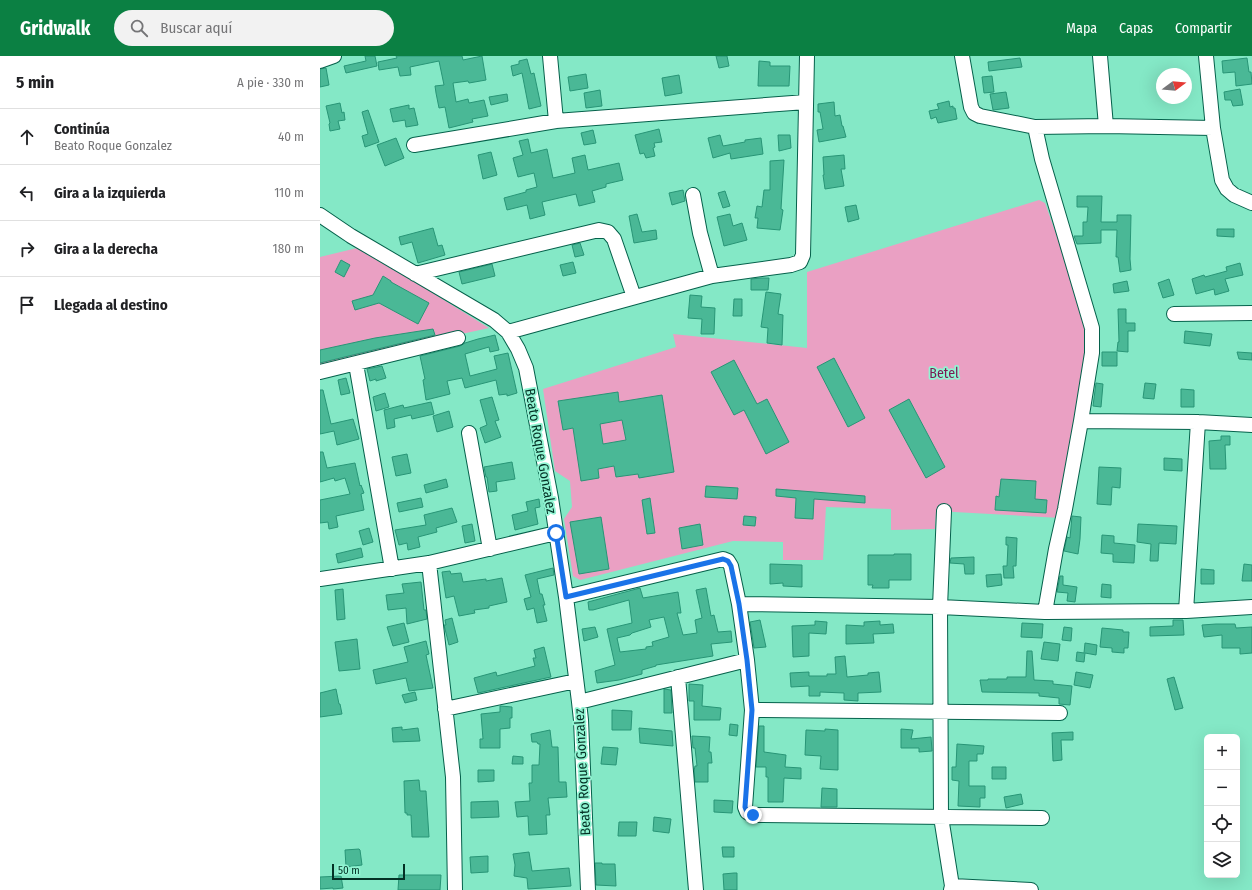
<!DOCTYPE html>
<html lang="es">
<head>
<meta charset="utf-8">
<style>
  :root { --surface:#fff; --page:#f2f2f2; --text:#202124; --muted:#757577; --line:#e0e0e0; --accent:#0b8043 }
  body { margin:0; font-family:"Fira Sans Condensed",sans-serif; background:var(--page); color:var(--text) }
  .controls { position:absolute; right:12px; bottom:12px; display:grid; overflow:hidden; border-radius:6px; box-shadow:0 4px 16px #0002 }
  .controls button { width:36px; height:36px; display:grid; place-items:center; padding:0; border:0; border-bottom:1px solid var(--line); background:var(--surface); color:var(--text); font:20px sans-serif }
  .compass { position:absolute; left:836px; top:12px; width:36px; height:36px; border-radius:50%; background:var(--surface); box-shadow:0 4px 16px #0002; rotate:74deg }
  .scale { position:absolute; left:12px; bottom:10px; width:73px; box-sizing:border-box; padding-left:4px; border:2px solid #033125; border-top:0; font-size:11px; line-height:14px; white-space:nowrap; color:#033125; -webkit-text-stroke:3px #91f5d3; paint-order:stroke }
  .stop { position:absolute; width:12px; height:12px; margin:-9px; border:3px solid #1a73e8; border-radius:50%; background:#fff }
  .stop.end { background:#1a73e8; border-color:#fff; box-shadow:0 1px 4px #0008 }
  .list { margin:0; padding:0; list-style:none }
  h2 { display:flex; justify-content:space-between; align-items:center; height:52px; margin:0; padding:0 16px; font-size:17px }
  h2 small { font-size:13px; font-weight:400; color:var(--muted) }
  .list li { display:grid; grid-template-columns:26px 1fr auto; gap:12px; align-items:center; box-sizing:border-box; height:56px; padding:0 16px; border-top:1px solid var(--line) }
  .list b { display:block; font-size:15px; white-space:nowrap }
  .list p { margin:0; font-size:13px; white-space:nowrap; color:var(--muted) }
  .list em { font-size:13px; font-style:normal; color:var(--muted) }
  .icon { flex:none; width:22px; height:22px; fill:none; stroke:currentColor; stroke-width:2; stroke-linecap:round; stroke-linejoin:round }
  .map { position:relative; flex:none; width:932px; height:834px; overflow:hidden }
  header { display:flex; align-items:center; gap:24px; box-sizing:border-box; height:56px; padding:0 20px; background:var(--accent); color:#fff }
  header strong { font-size:19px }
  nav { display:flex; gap:22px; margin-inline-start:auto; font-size:14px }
  .search { width:280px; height:36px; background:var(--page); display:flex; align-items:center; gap:10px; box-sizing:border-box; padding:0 14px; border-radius:22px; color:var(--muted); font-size:15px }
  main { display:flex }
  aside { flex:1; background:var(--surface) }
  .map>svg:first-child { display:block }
</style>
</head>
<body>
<header>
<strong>Gridwalk</strong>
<div class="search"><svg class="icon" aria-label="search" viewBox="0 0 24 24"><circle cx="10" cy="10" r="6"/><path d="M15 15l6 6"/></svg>Buscar aquí</div>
<nav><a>Mapa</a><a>Capas</a><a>Compartir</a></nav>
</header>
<main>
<aside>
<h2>5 min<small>A pie · 330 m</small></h2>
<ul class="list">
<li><svg class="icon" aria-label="ahead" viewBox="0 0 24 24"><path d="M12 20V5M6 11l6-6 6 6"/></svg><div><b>Continúa</b><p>Beato Roque Gonzalez</p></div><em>40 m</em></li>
<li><svg class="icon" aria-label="left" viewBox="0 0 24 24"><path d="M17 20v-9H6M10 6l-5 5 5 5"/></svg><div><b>Gira a la izquierda</b></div><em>110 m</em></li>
<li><svg class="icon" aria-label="right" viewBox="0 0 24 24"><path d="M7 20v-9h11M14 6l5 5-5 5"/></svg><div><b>Gira a la derecha</b></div><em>180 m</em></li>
<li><svg class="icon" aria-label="arrive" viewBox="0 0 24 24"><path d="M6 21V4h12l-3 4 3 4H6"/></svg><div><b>Llegada al destino</b></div></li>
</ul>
</aside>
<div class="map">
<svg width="932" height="834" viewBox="0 0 932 834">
  <rect width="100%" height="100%" fill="#84e8c6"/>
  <!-- green -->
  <path fill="#eaa0c3" d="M719,144L725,147L770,272L741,462L616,455L615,473L571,474V453L506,451L503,504H463V486L413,485L260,524L253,520L244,463L252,451L250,425L235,415L223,333L356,291L353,278L487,292V216Z
    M37,192L79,216L169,272L0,309V201Z"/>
  <!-- building -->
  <path fill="#4ab896" stroke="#289576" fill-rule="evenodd" d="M45,0H55L57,10L26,17L24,10L46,5Z
    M76,0H142L143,4L162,0L166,24L149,27L148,25L133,27L136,46L148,43L149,47L164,44L168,60L152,63L153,66L129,72L125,51L119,52L116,37L115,30L124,29L119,5L90,11L91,19L80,20L78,11L59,14L58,6L77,2Z
    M396,0H407L409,10L399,12Z
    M700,2L702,11L669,15L668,6Z
    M927,2L929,16H931L932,28L916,30L915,16L903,17L902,5Z
    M207,3L211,18L214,17L221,50L209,53L202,17L193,20L191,10L199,8V5Z
    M439,5L450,6V10H470L469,30H438Z
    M6,12L9,29L0,31V13Z
    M266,18L268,32L250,35L248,21Z
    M359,19L362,37L345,40L342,22Z
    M672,20L674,36L664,37L662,21Z
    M920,33L923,49L913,50L911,44H905L904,36Z
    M280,34L282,50L266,52L264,37Z
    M686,36L689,52L673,54L670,38Z
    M187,38L188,45L171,49L169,41Z
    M629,45L630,51L633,50V52H635L637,63L618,67L616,61L611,63L609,55L619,53L617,48Z
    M514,46L515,60L520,59L522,70H523L526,81L499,86L497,74L503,73L500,56H498V48Z
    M20,47L22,57L24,56L25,64L18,65L20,73L10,75L9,68L10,67L6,50Z
    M89,49V53L94,52L98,69L86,71L85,64L73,66L70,53Z
    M48,54L59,86L45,91L42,80L48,78L42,56Z
    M339,73L342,86L334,87L335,91L333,92L335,100L326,102L324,97L320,98L315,79Z
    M273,74L276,87L264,89L261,77Z
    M400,79L403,90L425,86V84L441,82L443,98L411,103L410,97L393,102L388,82Z
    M458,79H470L471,92L459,95Z
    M76,82L84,102L65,110L57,89Z
    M208,83L211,97L227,93L233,122L255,117L252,102L265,99L268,114L299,107L303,124L286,128V131L272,135L275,146L259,150L256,138L222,146L225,159L210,163L207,149L187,154L184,142L206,136V134L217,131L214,117L198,121L193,102L203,99L199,85Z
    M171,96L177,119L163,123L158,99Z
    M524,99L525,113H521L524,130L505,133L503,119H504L503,101Z
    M464,104L461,153L463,154L460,174L437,172L438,162H435L437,150L442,151L444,134H450V105Z
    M363,134L365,145L352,149L349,137Z
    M405,135L410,150L403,152L398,137Z
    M757,140H782L781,166H797V159H811L810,203L811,214L800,216L798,201H796L797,174H781V187L757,188L754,180H763V166H767L768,151H757Z
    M536,149L539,163L528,166L525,151Z
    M317,158L322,176L336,174L337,183L314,187L309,160Z
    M410,158L413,170L422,167L427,184L404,190L397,161Z
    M113,172L118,190L122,189L125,199L98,207L92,186L81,189L79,181Z
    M897,173H914V181L897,180Z
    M260,187L264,199L255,201L252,189Z
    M21,204L30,209L24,221L15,216Z
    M253,206L256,217L243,220L240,209Z
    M920,207L923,219L905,223L909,235L895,239L894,233L876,238L872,223L884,219L885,221L907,215L906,211Z
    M172,208L175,220L142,228L139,216Z
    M63,220L71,225V226L109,247L98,268L59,247L35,254L32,245L53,239Z
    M441,222H449L448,234H431V223Z
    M849,223L854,239L843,242L838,227Z
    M807,225L809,235L794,237L793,228Z
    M446,236L461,238L458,258L463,259L462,289L447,287L448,272L441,271Z
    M370,239L382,240L381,251L395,252L394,278H381L382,263L368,262Z
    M414,243H422V260H413Z
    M798,253H806V267H815V275H808V296L797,295L798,286H799Z
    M113,273L115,279L0,307V294L55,282Z
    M865,275L892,278L890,290L864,287Z
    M175,279L179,294L170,296L169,291L145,298L150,320L177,313L174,300L188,297L197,337L187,340V338L179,339L176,324L145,332L142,322L127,325L130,338L106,344L103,324L105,323L100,300L140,290L145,287L158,283Z
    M782,296H797V310H782Z
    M917,296L932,297V304L919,303Z
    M514,302L545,362L528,371L497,311Z
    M414,304L437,348L447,343L469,386L446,398L424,354L414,359L391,316Z
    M62,310L66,322L56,325V323L50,325L47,313Z
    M26,322L30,337L21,339L18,324Z
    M776,327L783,328L781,351L773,350Z
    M825,327L836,328L834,343L823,342Z
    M861,333L874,334V351H861Z
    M0,334H3L11,368L33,363L39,383L17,389L14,375L0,378Z
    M298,336L299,346L342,339L354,416L319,422L318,418L296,421L294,410L278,413L279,422L261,425L253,372L243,374L238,345ZM302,364L306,384L283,388L280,368Z
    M65,337L69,351L56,355L53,341Z
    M172,341L179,364L175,365L181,381L165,387L160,372L167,369L160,344Z
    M589,343L625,411L606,422L569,354Z
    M111,346L114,358L92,363L91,359L74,363L75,371L67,373L64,354L83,349L84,352Z
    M129,355L133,371L117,376L113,360Z
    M901,380H910V389H905L906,413H890L889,385L901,384Z
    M0,396H3L7,412L35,407L40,430L41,429L44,437L41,438L44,454L16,460L18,471L9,473L8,466L0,467V444L30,438L25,422L15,425L14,422L0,426Z
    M87,398L91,417L76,420L72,401Z
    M844,402L862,403V415L844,414Z
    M192,406L195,423L176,426L177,435L169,436L167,421H166L164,411Z
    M779,411L801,412L800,432L792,431L791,449L777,448Z
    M126,423L128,431L106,437L104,429Z
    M681,423L716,425L715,443L727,444L726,457L675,454L676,440L679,441Z
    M386,430L418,432L417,443L385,441Z
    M456,433L545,440V447L494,443L493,463L475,462L476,442L456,440Z
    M101,442L103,451L79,456L77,447Z
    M330,442L335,477L327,478L322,444Z
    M219,443L220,451L215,452L218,468L195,474L192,459L208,455L206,446Z
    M132,452L137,466L116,472L117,476L98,481L100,491L88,494L87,487L79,489L75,474L106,469L104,459Z
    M424,460L436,461L435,470L423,469Z
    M752,460L761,461L760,483L758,498L744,495L747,481L750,482Z
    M281,461L289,513L259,518L250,466Z
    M152,468L155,485L145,487L142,470Z
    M380,468L383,489L362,493L359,472Z
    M818,468L857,470L856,488L839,487L838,505H830L831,488L817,486Z
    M49,472L53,486L43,489L39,475Z
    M782,479L794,480V487L815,489L814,507L793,506V498L781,497Z
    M686,481L697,482L696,510H693L694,522H684L683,510H687L688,489H686Z
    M41,492L43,501L18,507L16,498Z
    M574,498H591V524H569V532H552L553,529H548V499H574Z
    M654,501V518H645L644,508L630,507L631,502Z
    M450,508L482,509V531L463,530V527L450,528Z
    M924,508L932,509V525H922Z
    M233,512L234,519L217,523L220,538H222L225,549H223L227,565L217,567L214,552L207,554L204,543L211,541L205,519Z
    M881,513L894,514V528H881Z
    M130,515L131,518L141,517L143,526L166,523V525L182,522L187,546L169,550V552L154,554L155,557L139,560L134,540L126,542L122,516Z
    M681,518L682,529L667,531L666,519Z
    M740,520H743V529L757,531L755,546L747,545L748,537L737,536Z
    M101,526L104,554H106L107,563L87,568L86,552L68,554L66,539L84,537L82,528Z
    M782,528L791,529V542L781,541Z
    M320,532L323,542L358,536L361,557H357L363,579L377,577L375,564L382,562L376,534L386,532L391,560L394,559L398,576L411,575L412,586L391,588L393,600L336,609V610L322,614V618L299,624L277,627L275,615L295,609L287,573L312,567L309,544L273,554H269L268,546ZM344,561L349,581L332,586L333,590L326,591V593L300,596L297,582L310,579L312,577L331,571L329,564Z
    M23,533L25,563L17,564L15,534Z
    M132,562L138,586L129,589L124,569H126L125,564Z
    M440,564L446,591L434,592L430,566Z
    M853,564H863L864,579L830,580V571L853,570Z
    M495,565L507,566L506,578L489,577V600L473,601L472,570L495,569Z
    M560,565V569L573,568L574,577L553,578L554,587L526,588V569L544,570V566Z
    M84,567L89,586L73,590L67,571Z
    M702,567L723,568L722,582L701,581Z
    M896,568H915L916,572L932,571V597L920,598V592H902V579L884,581L882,569Z
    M275,571L278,581L264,585L262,573Z
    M744,571L752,572L751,585L742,584Z
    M782,572L803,574V576H809L808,592H804V597L792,596V592L780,591Z
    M37,583L40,613L19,615L15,586Z
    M106,585L109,598L106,599L113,632L89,635L86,622L56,628L53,614L88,606L84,591Z
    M724,586L740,588L738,605L721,603Z
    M765,587L777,589L776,599L765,597L764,606L756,605L757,596L764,597Z
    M224,591L231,621L158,637L154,622L176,616L177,620L215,610L213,602H216L214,594Z
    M707,595H712L714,624L733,625V628L752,630L750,649L739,648V642L719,640V637L662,636L660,624H668V623H687V621H706Z
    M525,600L527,621L548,619V617L559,616L561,636L538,637V645L524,644V637L500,636V640H489V630L471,631L470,617L489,616V620H507V618H516L515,601Z
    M756,616L773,619L770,632L754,629Z
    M854,621L863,652L855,654L847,623Z
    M369,628L383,629L382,650L401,652L400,664H374V645H369Z
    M16,633L19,648H20L22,658L0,661V637Z
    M344,633L351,634L352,657H344Z
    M95,636L97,644L85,647L82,639Z
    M180,650L192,651V662H190V672L180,673V692H160V683H163L161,658L180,656Z
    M292,654L312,655L311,674H292Z
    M410,668L418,669L417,680L409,679Z
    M439,670H444V696L466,699L465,711L481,712V723L464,722L463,746H448V721H446V711H436Z
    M82,671V674L98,672L100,685L73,686L72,672Z
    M319,672L352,675L353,690L320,687Z
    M505,673L518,674V714L500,713L501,700L485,699L486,674L505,675Z
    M581,673L593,674L591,683L611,681L612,695L599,696V692H581Z
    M230,674L232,691H238L239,726H246L247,741L228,742L230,759H226L227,778L209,779L208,760L197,761L195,746L210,745L209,727H212V709H219L220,688H218L217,686H212L211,678Z
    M753,676V684H741L742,704L733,705L732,677Z
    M372,680L390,681L389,696H391L392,707H388V726H375L374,715L375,710H377L375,692H373Z
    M637,688L664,690L663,698H657V705H649V730H665V742H660V751L638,750L639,725L632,724V711H636Z
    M283,691L298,692L296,709L281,708Z
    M193,700L203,701V708H192Z
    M672,711H686V723H672Z
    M158,714H174V725L158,726Z
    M99,724L100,735H106L109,781H92L91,759H87V757H85L84,725Z
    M502,732L517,733V751H501Z
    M701,738L703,748L686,752L684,741Z
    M394,744L413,745L412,757L394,756Z
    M178,745L179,761L151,762V746Z
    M334,761L351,763L349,777L333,775Z
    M299,766H317L316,780H298Z
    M402,791H414V801H403Z
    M39,793L40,794L42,809L26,811L25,794Z
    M209,796L212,815L249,812L251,830L208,833L207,822L194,820L195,809L193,798Z
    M168,800V816L151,817L150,801Z
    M275,807H282V808H295L296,830L276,829Z
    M414,817H417V834H404L403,818Z
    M79,819H121L120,834H78Z
    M21,820L23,832L13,833V832L0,833V821Z"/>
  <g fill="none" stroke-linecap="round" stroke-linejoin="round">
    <!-- minor casing -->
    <g stroke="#05614b" stroke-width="16">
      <path id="minor" d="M230,0L236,65
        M642,0L651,51L654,57L660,60L715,71L786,70L893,72
        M780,0L786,70
        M886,0L893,72L902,124L907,133L914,139L932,147
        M0,5L14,0
        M715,71L722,103L772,272V297L761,365
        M94,89L236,65L486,46
        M373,139L380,177L392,220
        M0,159L31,180L174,264L188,276L198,293L206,312L231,442L246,541L259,646L261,664L268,834
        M95,218L279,174L288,176L294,183L314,241
        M854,258L932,257
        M188,276L392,220L471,209L480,206L483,199L487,0
        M36,308L72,513
        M0,316L138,282
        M149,377L170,493
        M624,455L620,551L621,761L632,830L631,834
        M109,507L133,721L135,834
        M0,523L109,507L236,477
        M246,541L403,503L408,505L411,510L419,548L427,604L432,654L425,751L427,756L433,759L722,762
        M419,548L620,551L725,556L866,555L932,551
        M866,555L878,366
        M725,556L736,493L745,453L761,365L878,366L932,369
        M358,621L376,834
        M259,646L427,604
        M125,653L256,625
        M432,654L740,657
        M632,830L711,834"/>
    </g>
    <!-- minor -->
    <use href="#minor" stroke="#fff" stroke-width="14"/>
  </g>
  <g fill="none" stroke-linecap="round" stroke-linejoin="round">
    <!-- route -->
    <path stroke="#1a73e8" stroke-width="5" d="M236,477L246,541L403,503L408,505L411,510L419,548L427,604L432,654L425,751L427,756L433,759"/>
  </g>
  <g text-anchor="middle" stroke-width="3.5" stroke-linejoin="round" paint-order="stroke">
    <!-- park labels -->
    <g font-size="14" fill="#7c1a53" stroke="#91f5d3">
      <text x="624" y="322">Betel</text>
    </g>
    <!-- street labels -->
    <g font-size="14" fill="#033125" stroke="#91f5d3">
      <text transform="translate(221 395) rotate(80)" y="5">Beato Roque Gonzalez</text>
      <text transform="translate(262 716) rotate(-93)" y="5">Beato Roque Gonzalez</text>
    </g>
  </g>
</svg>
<div class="controls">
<button>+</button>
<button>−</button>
<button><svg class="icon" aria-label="locate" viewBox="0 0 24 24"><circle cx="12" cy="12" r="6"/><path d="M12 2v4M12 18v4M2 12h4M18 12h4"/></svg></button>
<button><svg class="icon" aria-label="layers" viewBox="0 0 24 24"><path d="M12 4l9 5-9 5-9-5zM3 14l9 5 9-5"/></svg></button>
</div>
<svg class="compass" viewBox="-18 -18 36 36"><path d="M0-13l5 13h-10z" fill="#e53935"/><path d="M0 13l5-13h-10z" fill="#757577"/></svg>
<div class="scale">50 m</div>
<div class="stop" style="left:236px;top:477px"></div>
<div class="stop end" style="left:433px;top:759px"></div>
</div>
</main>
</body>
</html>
